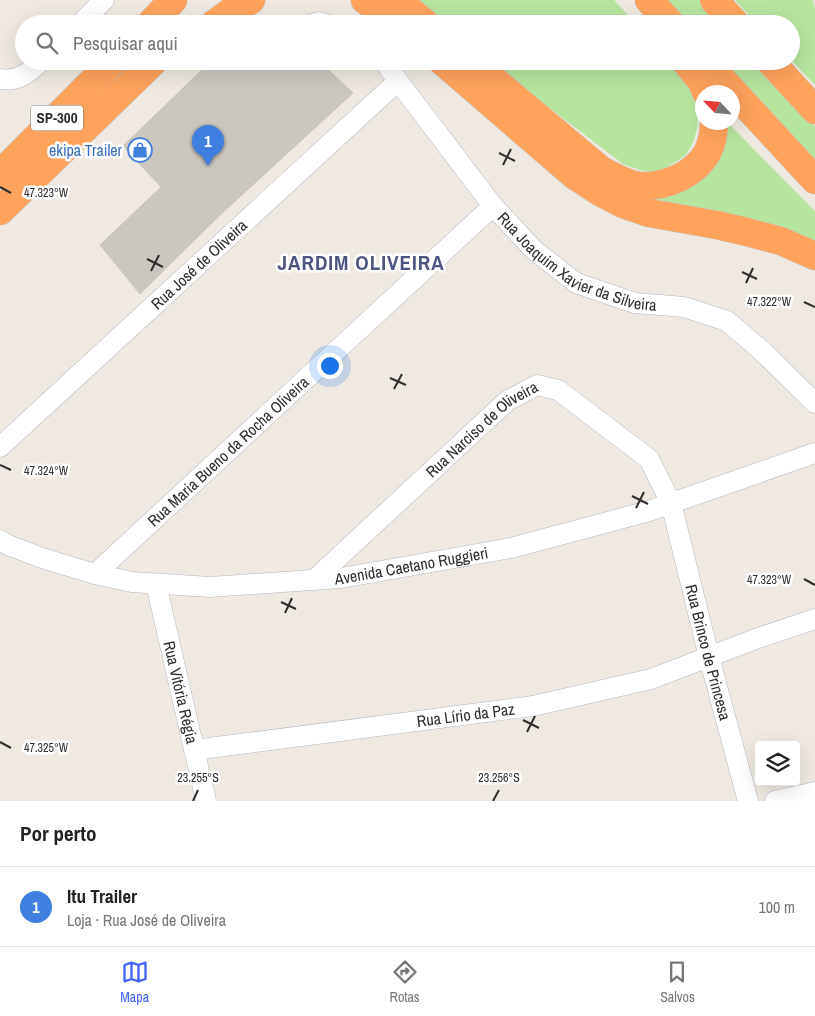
<!DOCTYPE html>
<html lang="pt">
<head>
<meta charset="utf-8">
<style>
  :root { --surface:#fff; --page:#f6f6f6; --text:#222; --muted:#767676; --line:#e0e0e0; --accent:#4264fb }
  body { margin:0; font-family:"Archivo Narrow",sans-serif; background:var(--page); color:var(--text) }
  .controls { position:absolute; right:15px; bottom:15px; display:grid; overflow:hidden; border-radius:5px; box-shadow:0 5px 20px #0002 }
  .controls button { width:45px; height:45px; display:grid; place-items:center; padding:0; border:0; border-bottom:1px solid var(--line); background:var(--surface); color:var(--text); font:25px sans-serif }
  .compass { position:absolute; left:695px; top:85px; width:45px; height:45px; border-radius:50%; background:var(--surface); box-shadow:0 5px 20px #0002; rotate:296deg }
  .you { position:absolute; left:329px; top:365px; width:18px; height:18px; margin:-12px; border:4px solid #fff; border-radius:50%; background:#1a73e8; box-shadow:0 0 0 8px #1a73e833 }
  .badge { display:grid; place-items:center; width:32px; height:32px; border-radius:50%; background:var(--accent); color:#fff; font-size:16px; font-weight:700 }
  .pin { position:absolute; translate:-50% -41px; filter:drop-shadow(0 1px 2px #0008) }
  .pin::after { content:''; position:absolute; top:26px; width:18px; height:15px; background:inherit; clip-path:polygon(0 0,100% 0,50% 100%) }
  .list { margin:0; padding:0; list-style:none }
  h2 { display:flex; justify-content:space-between; align-items:center; height:65px; margin:0; padding:0 20px; font-size:21px }
  h2 small { font-size:16px; font-weight:400; color:var(--muted) }
  .list li { display:grid; grid-template-columns:32px 1fr auto; gap:15px; align-items:center; box-sizing:border-box; height:80px; padding:0 20px; border-top:1px solid var(--line) }
  .list b { display:block; font-size:19px; white-space:nowrap }
  .list p { margin:0; font-size:16px; white-space:nowrap; color:var(--muted) }
  .list em { font-size:16px; font-style:normal; color:var(--muted) }
  .icon { flex:none; width:28px; height:28px; fill:none; stroke:currentColor; stroke-width:2; stroke-linecap:round; stroke-linejoin:round }
  .map { position:relative; flex:none; width:815px; height:801px; overflow:hidden }
  .search { position:absolute; background:var(--surface); box-shadow:0 5px 20px #0002; left:15px; right:15px; top:15px; height:55px; display:flex; align-items:center; gap:12px; box-sizing:border-box; padding:0 18px; border-radius:28px; color:var(--muted); font-size:19px }
  .sheet { height:145px; background:var(--surface) }
  nav { display:flex; justify-content:space-around; align-items:center; box-sizing:border-box; height:70px; border-top:1px solid var(--line); background:var(--surface); font-size:14px; color:var(--muted) }
  nav a { display:grid; justify-items:center; gap:2px }
  nav .on { color:var(--accent) }
  .map>svg:first-child { display:block }
</style>
</head>
<body>
<div class="map">
<svg width="815" height="801" viewBox="0 0 815 801">
  <rect width="100%" height="100%" fill="#efe9e1"/>
  <!-- green -->
  <path fill="#b6e59e" d="M417,0H614L636,24H446Z
    M658,0H699L721,24H680Z
    M735,0H813L815,9V85L791,60V24H757Z
    M492,61H670L682,75L693,94L697,109L698,125L693,143L685,156L659,172L643,171L623,164L539,100Z
    M714,61H756L815,126V171Z
    M728,123L815,211V247L662,209L636,192L715,152Z"/>
  <!-- building -->
  <path fill="#cbc7bf" stroke="#cbc5ba" d="M211,61H319L353,93L219,216L140,294L100,245L161,187L123,146Z"/>
  <g fill="none" stroke-linecap="round" stroke-linejoin="round">
    <!-- minor casing -->
    <g stroke="#b4b7c1" stroke-width="21">
      <g id="minor">
        <path d="M80,24L104,0"/>
        <path d="M312,24L319,22L326,24"/>
        <path id="s1" d="M384,61L398,81L493,206L534,250L576,283L635,303L684,307L727,321L760,349L815,403"/>
        <path d="M0,79C18,82 29,73 41,61"/>
        <path id="s2" d="M0,447L398,81"/>
        <path id="s3" d="M0,540L8,545L42,558L95,574L132,582L210,587L341,578L511,548L649,511L815,453"/>
        <path id="s4" d="M95,574L493,206"/>
        <path id="s5" d="M314,580L507,401L537,385L558,390L649,459L671,503L709,657L748,801"/>
        <path id="s6" d="M156,584L206,801"/>
        <path id="s7" d="M194,750L533,706L651,679L758,638L815,619"/>
        <path d="M775,801L815,792"/>
      </g>
    </g>
    <!-- highway casing -->
    <g stroke="#c9c9c9" stroke-width="29">
      <path id="highway" d="M365,0L398,24
        M397,0L426,24
        M649,0L671,24
        M714,0L736,24
        M150,24L173,0
        M214,24L229,13L251,0
        M442,61L574,175L600,192L623,204L649,213L717,225L747,232L781,241L815,256
        M471,61L601,170C612,176 628,185 640,186C666,187 694,175 707,153C712,144 714,133 714,122
        M685,61L702,82L706,92
        M705,61L815,180
        M770,61L815,110
        M0,174L113,61
        M0,211L154,61"/>
    </g>
    <!-- minor -->
    <use href="#minor" stroke="#fff" stroke-width="20"/>
    <!-- highway -->
    <use href="#highway" stroke="#ffa35c" stroke-width="28"/>
  </g>
  <!-- ticks -->
  <path fill="none" stroke="#2e2e2e" stroke-width="2" d="M499,153L515,161M503,165L511,149M0,187L11,193M147,259L163,267M151,271L159,255M742,272L757,279M746,283L753,268M804,302L815,307M390,378L406,385M394,389L402,374M0,465L11,470M632,496L648,504M636,508L644,492M804,579L815,585M281,602L296,609M285,613L292,598M523,720L539,728M527,732L535,716M0,742L11,748M193,801L198,790M493,801L499,790"/>
  <!-- icons -->
  <defs>
    <g id="shop-ring" transform="scale(1.25)"><circle r="9.5" fill="#fff" stroke="#3f7fe0" stroke-width="1.5"/><path d="M-5-2.5h2.3a2.7 3.5 0 0 1 5.4 0H5L5.5 6h-11ZM-1.5-2.5h3a1.5 2.3 0 0 0-3 0Z" fill="#3f7fe0"/></g>
  </defs>
  <g fill-rule="evenodd">
    <use href="#shop-ring" x="140" y="150"/>
  </g>
  <g text-anchor="middle" stroke-width="5" stroke-linejoin="round" paint-order="stroke">
    <!-- shield labels -->
    <rect fill="#fff" stroke="#6d6d6d" stroke-width="1" x="31" y="105.5" width="52" height="25" rx="4"/>
    <g font-size="15" font-weight="bold" fill="#2e2e2e">
      <text x="57" y="123">SP-300</text>
    </g>
    <!-- shop labels -->
    <g font-size="16" fill="#366cbe" stroke="#fff" text-anchor="end">
      <text x="122" y="156">ekipa Trailer</text>
    </g>
    <!-- street labels -->
    <g font-size="16" fill="#2e2e2e" stroke="#fff">
      <text dy="6" stroke="none"><textPath href="#s1" startOffset="286">Rua Joaquim Xavier da Silveira</textPath></text>
      <text dy="6" stroke="none"><textPath href="#s2" startOffset="270">Rua José de Oliveira</textPath></text>
      <text dy="6" stroke="none"><textPath href="#s5" startOffset="226">Rua Narciso de Oliveira</textPath></text>
      <text dy="6" stroke="none"><textPath href="#s4" startOffset="181">Rua Maria Bueno da Rocha Oliveira</textPath></text>
      <text dy="6" stroke="none"><textPath href="#s3" startOffset="420">Avenida Caetano Ruggieri</textPath></text>
      <text dy="6" stroke="none"><textPath href="#s5" startOffset="636">Rua Brinco de Princesa</textPath></text>
      <text dy="6" stroke="none"><textPath href="#s6" startOffset="111">Rua Vitória Régia</textPath></text>
      <text dy="6" stroke="none"><textPath href="#s7" startOffset="274">Rua Lírio da Paz</textPath></text>
    </g>
    <!-- district labels -->
    <g font-size="21" font-weight="bold" letter-spacing="1" fill="#4d5680" stroke="#fff">
      <text x="361" y="270">JARDIM OLIVEIRA</text>
    </g>
  </g>
  <g font-size="12" text-anchor="middle" fill="#2e2e2e" stroke="#fff" stroke-width="5" stroke-linejoin="round" paint-order="stroke">
    <text x="46" y="197">47.323°W</text>
    <text x="769" y="306">47.322°W</text>
    <text x="46" y="475">47.324°W</text>
    <text x="769" y="584">47.323°W</text>
    <text x="46" y="752">47.325°W</text>
    <text x="198" y="782">23.255°S</text>
    <text x="499" y="782">23.256°S</text>
  </g>
</svg>
<div class="controls">
<button><svg class="icon" aria-label="layers" viewBox="0 0 24 24"><path d="M12 4l9 5-9 5-9-5zM3 14l9 5 9-5"/></svg></button>
</div>
<svg class="compass" viewBox="-18 -18 36 36"><path d="M0-13l5 13h-10z" fill="#e53935"/><path d="M0 13l5-13h-10z" fill="#767676"/></svg>
<div class="you"></div>
<div class="pin badge" style="left:208px;top:166px;background:#3f7fe0">1</div>
<div class="search"><svg class="icon" aria-label="search" viewBox="0 0 24 24"><circle cx="10" cy="10" r="6"/><path d="M15 15l6 6"/></svg>Pesquisar aqui</div>
</div>
<section class="sheet">
<h2>Por perto<small></small></h2>
<ul class="list">
<li><span class="badge" style="background:#3f7fe0">1</span><div><b>Itu Trailer</b><p>Loja · Rua José de Oliveira</p></div><em>100 m</em></li>
</ul>
</section>
<nav>
<a class="on"><svg class="icon" aria-label="map" viewBox="0 0 24 24"><path d="M3 6l6-2 6 2 6-2v14l-6 2-6-2-6 2zM9 4v14M15 6v14"/></svg>Mapa</a>
<a><svg class="icon" aria-label="directions" viewBox="0 0 24 24"><path d="M12 3l9 9-9 9-9-9zM9 14v-3h6M13 9l2 2-2 2"/></svg>Rotas</a>
<a><svg class="icon" aria-label="saved" viewBox="0 0 24 24"><path d="M7 4h10v16l-5-4-5 4z"/></svg>Salvos</a>
</nav>
</body>
</html>
